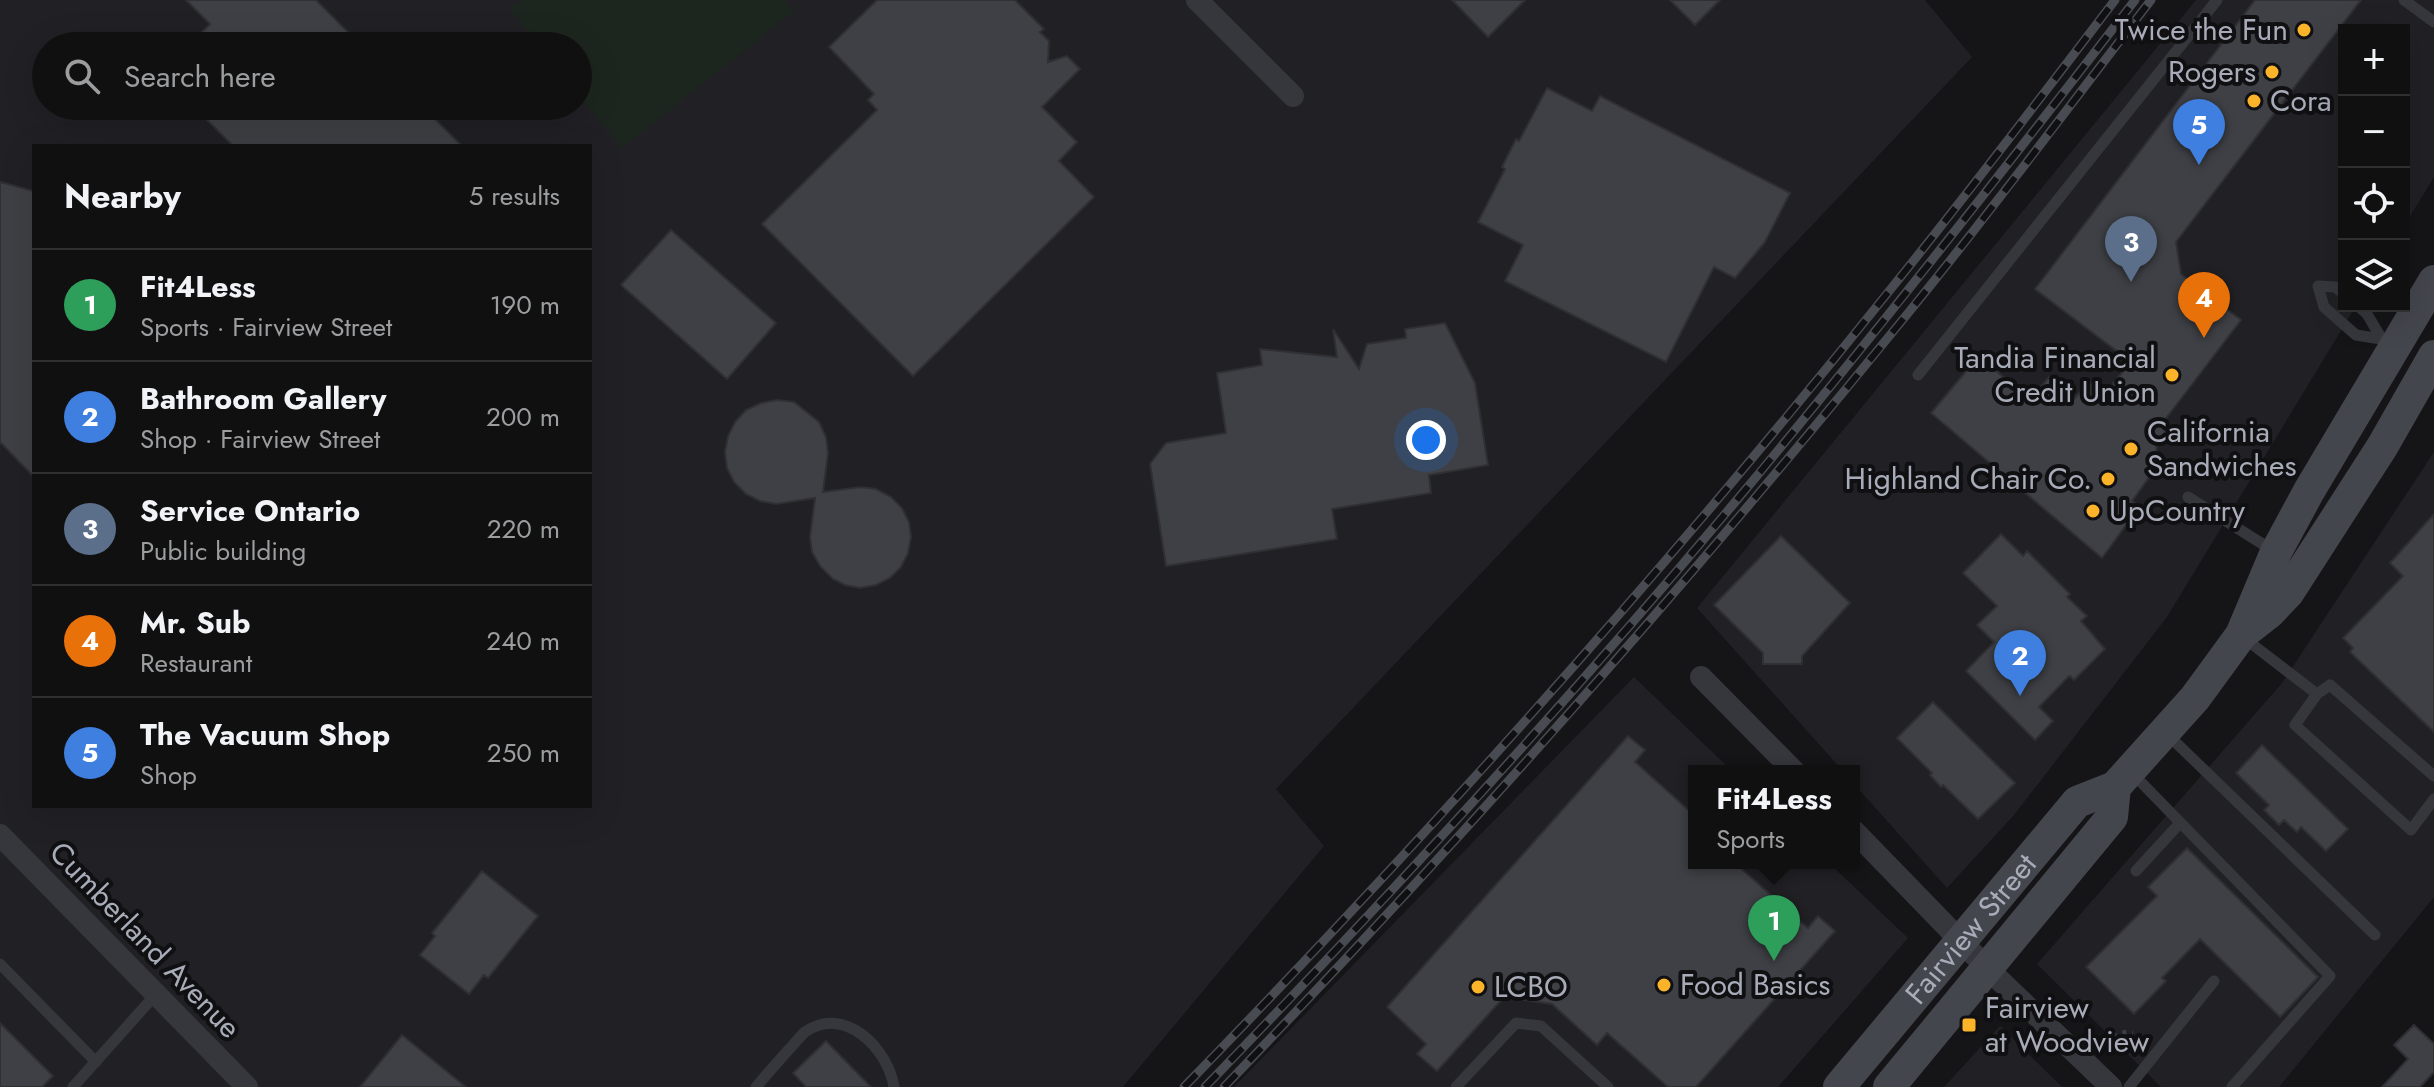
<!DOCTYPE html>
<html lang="en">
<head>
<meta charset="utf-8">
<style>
  :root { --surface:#101011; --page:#19191a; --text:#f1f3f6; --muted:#9c9d9f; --line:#303031; --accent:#0f766e }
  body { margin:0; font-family:Jost,sans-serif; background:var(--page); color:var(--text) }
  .controls { position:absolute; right:24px; top:24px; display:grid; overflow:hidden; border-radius:0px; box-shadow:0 8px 32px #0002 }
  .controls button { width:72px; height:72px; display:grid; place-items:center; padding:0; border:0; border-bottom:2px solid var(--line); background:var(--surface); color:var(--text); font:40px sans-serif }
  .you { position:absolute; left:1426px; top:440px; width:28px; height:28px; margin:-20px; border:6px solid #fff; border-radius:50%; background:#1a73e8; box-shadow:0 0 0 12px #1a73e833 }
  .badge { display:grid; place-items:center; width:52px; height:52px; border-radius:50%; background:var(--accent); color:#fff; font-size:26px; font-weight:700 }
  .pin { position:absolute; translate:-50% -66px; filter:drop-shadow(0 2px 4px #0008) }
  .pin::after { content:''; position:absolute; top:42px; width:28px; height:24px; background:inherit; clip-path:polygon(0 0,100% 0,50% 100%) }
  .popup { position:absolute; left:1688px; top:765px; width:172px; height:104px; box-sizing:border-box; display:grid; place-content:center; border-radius:0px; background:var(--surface); filter:drop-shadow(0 2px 6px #0005); font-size:26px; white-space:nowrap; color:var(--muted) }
  .popup b { font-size:30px; color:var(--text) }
  .popup::after { content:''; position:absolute; left:50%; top:100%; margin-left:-16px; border:16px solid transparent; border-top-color:var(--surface) }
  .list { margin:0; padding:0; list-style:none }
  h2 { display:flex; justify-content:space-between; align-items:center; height:104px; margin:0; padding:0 32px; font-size:34px }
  h2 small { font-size:26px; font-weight:400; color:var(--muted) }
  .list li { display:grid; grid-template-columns:52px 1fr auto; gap:24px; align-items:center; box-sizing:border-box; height:112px; padding:0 32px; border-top:2px solid var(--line) }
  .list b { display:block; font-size:30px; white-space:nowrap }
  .list p { margin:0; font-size:26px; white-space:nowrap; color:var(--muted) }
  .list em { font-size:26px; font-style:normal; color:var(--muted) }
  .icon { flex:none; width:44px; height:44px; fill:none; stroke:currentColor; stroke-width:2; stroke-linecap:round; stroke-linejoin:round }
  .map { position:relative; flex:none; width:2434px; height:1087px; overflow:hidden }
  .search { position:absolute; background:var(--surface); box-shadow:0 8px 32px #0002; left:32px; top:32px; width:560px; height:88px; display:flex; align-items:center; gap:20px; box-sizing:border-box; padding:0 28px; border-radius:44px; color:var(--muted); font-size:30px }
  .panel { position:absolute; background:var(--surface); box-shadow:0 8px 32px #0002; left:32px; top:144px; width:560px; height:664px; border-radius:0px }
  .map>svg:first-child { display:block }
</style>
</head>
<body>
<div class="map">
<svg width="2434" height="1087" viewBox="0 0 2434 1087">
  <rect width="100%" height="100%" fill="#151517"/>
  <!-- built -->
  <path fill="#212125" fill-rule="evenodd" d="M0,0H1925L1972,57L1276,789L1324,846L1123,1087H0ZM46,46H578V106H46ZM34,146H590V806H34Z
    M2196,0H2434V177L2404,226V30H2344V306H2356L2167,617L2014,815L1947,888L1854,784V771H1843L1697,608Z
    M2434,452V897L2279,1087H2161L2037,964L2282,683Z
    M1634,677L1732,771H1694V863H1829L1908,938L1778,1087H1234Z
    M2000,1026L2062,1087H1944Z"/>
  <!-- green -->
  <path fill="#1d261e" d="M521,0H785L794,11L622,148L578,94V46H539L510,9Z"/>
  <!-- building -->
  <path fill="#3f4045" stroke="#2f2f34" stroke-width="2" d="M186,0H316L362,46H188L210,24Z
    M877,0H1015L1044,29L1040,32L1049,41L1048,62L1067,56L1080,69L1042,107L1077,142L1059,161L1094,197L913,376L762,224L877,110L868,100L874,94L829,47Z
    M1452,0H1525L1488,37Z
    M1670,0H1720L1695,25Z
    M2255,0H2361L2176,242L2181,274L2241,320L2164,421L2170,426L2156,444L2158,465L2132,501L2140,506L2102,558L1931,413L1979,356L2030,400L2049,377L2074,399L2089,381L2104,394L2131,362L2035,289Z
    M1547,88L1592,111L1600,96L1790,193L1765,242L1735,278L1714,267L1666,362L1505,281L1523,245L1478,222L1505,169L1502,167L1516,139L1519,141Z
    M193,106H422L462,146H233Z
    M0,182L34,191V477L0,442Z
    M671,230L776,323L727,379L621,285Z
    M1445,323L1475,383L1488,465L1429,475L1431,493L1332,509L1337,539L1166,566L1150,464L1166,443L1226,433L1217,373L1262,365L1260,349L1337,357L1333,329L1359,369L1367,344L1406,338L1405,329Z
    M778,400L794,402L819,422L826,437L828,453L823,492L861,487L876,489L891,497L902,508L909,522L911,537L908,553L901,567L890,578L876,585L860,588L845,585L833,579L820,566L812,552L810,537L815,498L776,504L760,501L746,494L734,482L727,468L725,452L728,436L735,422L746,410L761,403Z
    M2434,514V732L2350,652L2353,648L2343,638L2403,576L2390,563Z
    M2001,534L2023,556L2027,551L2070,594L2067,597L2087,616L2081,621L2105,649L2074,680L2070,676L2068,677L2039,707L2053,721L2035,740L1966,671L1994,642L1977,625L1997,606L1963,573Z
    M1781,536L1850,603L1802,656V664H1763V653L1714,605Z
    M1933,702L2015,783L1978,819L1943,785L1941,787L1930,775L1932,773L1897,738Z
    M1628,736L1645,750L1635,762L1694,815V863H1735L1808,928L1818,916L1835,931L1696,1087H1668L1607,1033L1597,1045L1552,1004L1504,997L1437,1071L1417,1054L1426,1044L1387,1007Z
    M2262,745L2348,829L2326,851L2301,827L2297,832L2284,820L2279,825L2264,810L2269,805L2236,773Z
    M2187,848L2318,977L2280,1017L2200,939L2162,978L2166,981L2134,1014L2086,967L2157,896L2148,887Z
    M482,871L538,916L488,978L484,975L469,994L420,955L435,936L432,933Z
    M0,1023L53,1076L42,1087H0Z
    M2414,1025L2434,1044V1072L2420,1087H2382L2408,1059L2394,1045Z
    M402,1035L466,1087H360Z
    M826,1041L871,1087H806L793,1073Z"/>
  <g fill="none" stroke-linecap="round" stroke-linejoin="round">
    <!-- path -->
    <path stroke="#3c3e44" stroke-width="4" stroke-dasharray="4 6" stroke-linecap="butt" d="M2096,1046C2106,1038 2120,1029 2133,1033"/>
    <!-- lane -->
    <path stroke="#36373d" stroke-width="11" d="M2404,0L2434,22
      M2344,294L2335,287L2318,286L2324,307L2356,335L2381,339
      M2358,306L2367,314L2383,341
      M1918,375L2217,0
      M2188,497L2272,550
      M2244,638L2317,694
      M2168,735L2375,935
      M2133,774L2330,976L2232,1087
      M2434,776L2330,685L2317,694L2295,725L2411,830L2434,799
      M2136,871L2180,823
      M0,964L96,1062
      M73,1087L156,994
      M756,1087C768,1073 780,1059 793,1045C797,1041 801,1035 805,1032C845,1004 888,1049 894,1087
      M1456,1087L1516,1023L1541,1026L1608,1087
      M2129,1087L2214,981"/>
    <!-- street -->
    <path stroke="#36373d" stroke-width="22" d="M1197,0L1293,96
      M1701,677L1794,771
      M1854,831L1987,968L2111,1087
      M0,835L247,1087"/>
    <!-- secondary -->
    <g stroke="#44464d" stroke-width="32">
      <path d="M2246,631L2269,613L2288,593L2382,447L2434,356"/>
      <path id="s1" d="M1839,1087L2077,802L2115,787L2195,698L2241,635L2276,552L2309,491L2434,281"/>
      <path d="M1889,1087L2112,817L2115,787"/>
    </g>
    <!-- rail casing -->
    <g stroke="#494b52" stroke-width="9">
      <path id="rail" d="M1184,1087C1431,833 1668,567 1890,290C1967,195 2041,97 2115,0
        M1205,1087C1388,898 1567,703 1736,501C1873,337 2005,169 2135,0
        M1224,1087C1463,839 1691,580 1909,312C1992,210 2071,104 2151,0"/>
    </g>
    <!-- rail -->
    <use href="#rail" stroke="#101012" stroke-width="6" stroke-dasharray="18" stroke-linecap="butt"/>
  </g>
  <!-- markers -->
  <g fill="#fbb42a" stroke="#101012" stroke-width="3">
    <circle cx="2304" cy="30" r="8"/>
    <circle cx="2272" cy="72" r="8"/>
    <circle cx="2254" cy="101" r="8"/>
    <circle cx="2172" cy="375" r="8"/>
    <circle cx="2131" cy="449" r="8"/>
    <circle cx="2108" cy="479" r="8"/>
    <circle cx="2093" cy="511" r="8"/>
    <circle cx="1664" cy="985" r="8"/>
    <circle cx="1478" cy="987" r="8"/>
    <rect x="1961" y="1017" width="16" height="16" rx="4"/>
  </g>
  <g text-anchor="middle" stroke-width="8" stroke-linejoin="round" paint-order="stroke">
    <!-- poi labels -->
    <g font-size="30" fill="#a7acb8" stroke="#101012" text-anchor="start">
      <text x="2288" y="40" text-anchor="end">Twice the Fun</text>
      <text x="2256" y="82" text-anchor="end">Rogers</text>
      <text x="2270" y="111">Cora</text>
      <text x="2156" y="368" text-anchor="end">Tandia Financial<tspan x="2156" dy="34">Credit Union</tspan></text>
      <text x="2147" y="442">California<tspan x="2147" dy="34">Sandwiches</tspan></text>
      <text x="2092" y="489" text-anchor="end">Highland Chair Co.</text>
      <text x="2109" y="521">UpCountry</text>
      <text x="1680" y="995">Food Basics</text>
      <text x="1494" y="997">LCBO</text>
      <text x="1985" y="1018">Fairview<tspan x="1985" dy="34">at Woodview</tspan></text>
    </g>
    <!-- street labels -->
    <g font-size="30" fill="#a7acb8" stroke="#101012">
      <text dy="10" stroke="none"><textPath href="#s1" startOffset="206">Fairview Street</textPath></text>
      <text transform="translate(145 940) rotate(46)" y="10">Cumberland Avenue</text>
    </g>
  </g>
</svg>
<div class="controls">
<button>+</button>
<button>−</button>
<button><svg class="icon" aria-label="locate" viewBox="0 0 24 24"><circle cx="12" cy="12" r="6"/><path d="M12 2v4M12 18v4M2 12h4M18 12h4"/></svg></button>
<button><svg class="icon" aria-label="layers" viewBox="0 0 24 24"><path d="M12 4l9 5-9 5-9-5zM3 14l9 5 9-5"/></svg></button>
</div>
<div class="you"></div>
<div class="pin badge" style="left:1774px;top:961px;background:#2e9e5b">1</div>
<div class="popup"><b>Fit4Less</b>Sports</div>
<div class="pin badge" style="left:2020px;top:696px;background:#3f7fe0">2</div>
<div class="pin badge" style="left:2131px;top:282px;background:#5c6f8a">3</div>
<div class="pin badge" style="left:2204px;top:338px;background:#e8710a">4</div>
<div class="pin badge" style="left:2199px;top:165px;background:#3f7fe0">5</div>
<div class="search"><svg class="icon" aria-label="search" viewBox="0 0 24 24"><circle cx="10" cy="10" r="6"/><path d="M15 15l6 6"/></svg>Search here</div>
<section class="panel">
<h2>Nearby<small>5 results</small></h2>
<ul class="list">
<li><span class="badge" style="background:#2e9e5b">1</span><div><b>Fit4Less</b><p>Sports · Fairview Street</p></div><em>190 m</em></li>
<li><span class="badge" style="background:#3f7fe0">2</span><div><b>Bathroom Gallery</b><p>Shop · Fairview Street</p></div><em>200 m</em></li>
<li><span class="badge" style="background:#5c6f8a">3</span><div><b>Service Ontario</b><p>Public building</p></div><em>220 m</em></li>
<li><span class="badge" style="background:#e8710a">4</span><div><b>Mr. Sub</b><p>Restaurant</p></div><em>240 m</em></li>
<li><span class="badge" style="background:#3f7fe0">5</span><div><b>The Vacuum Shop</b><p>Shop</p></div><em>250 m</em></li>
</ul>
</section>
</div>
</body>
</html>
